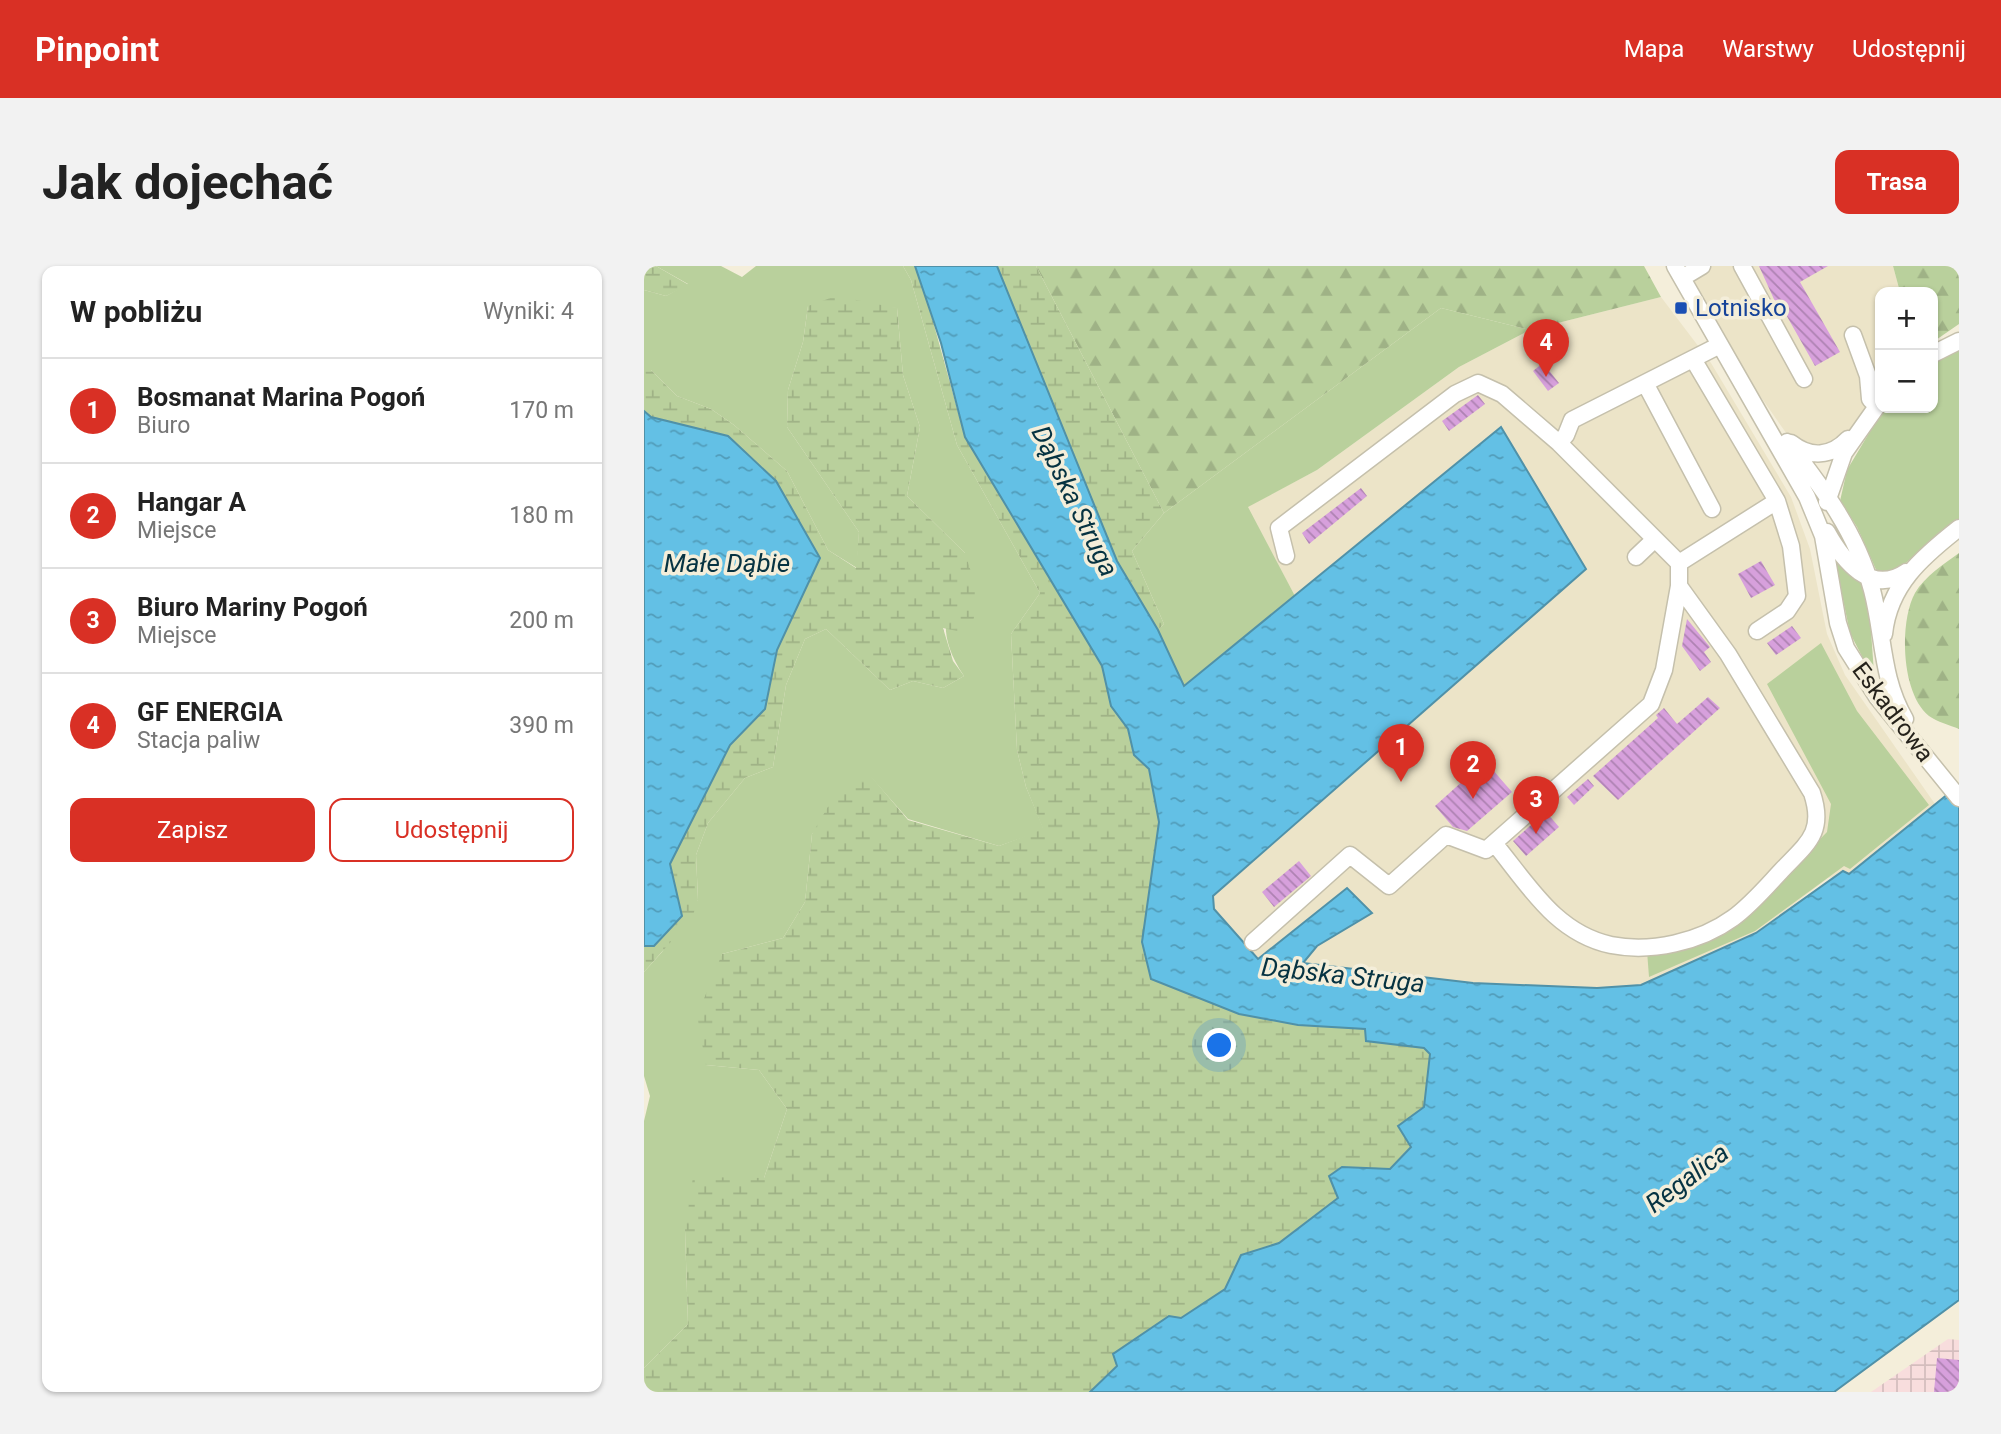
<!DOCTYPE html>
<html lang="pl">
<head>
<meta charset="utf-8">
<style>
  :root { --surface:#fff; --page:#f2f2f2; --text:#222; --muted:#767676; --line:#e0e0e0; --accent:#d93025 }
  body { margin:0; font-family:Roboto,sans-serif; background:var(--page); color:var(--text) }
  .controls { position:absolute; right:21px; top:21px; display:grid; overflow:hidden; border-radius:14px; box-shadow:0 2px 5px #0004 }
  .controls button { width:63px; height:63px; display:grid; place-items:center; padding:0; border:0; border-bottom:2px solid var(--line); background:var(--surface); color:var(--text); font:35px sans-serif }
  .you { position:absolute; left:576px; top:780px; width:24px; height:24px; margin:-18px; border:5px solid #fff; border-radius:50%; background:#1a73e8; box-shadow:0 0 0 10px #1a73e833 }
  .badge { display:grid; place-items:center; width:46px; height:46px; border-radius:50%; background:var(--accent); color:#fff; font-size:23px; font-weight:700 }
  .pin { position:absolute; translate:-50% -58px; filter:drop-shadow(0 2px 4px #0008) }
  .pin::after { content:''; position:absolute; top:37px; width:24px; height:21px; background:inherit; clip-path:polygon(0 0,100% 0,50% 100%) }
  .list { margin:0; padding:0; list-style:none }
  h2 { display:flex; justify-content:space-between; align-items:center; height:91px; margin:0; padding:0 28px; font-size:30px }
  h2 small { font-size:23px; font-weight:400; color:var(--muted) }
  .list li { display:grid; grid-template-columns:46px 1fr auto; gap:21px; align-items:center; box-sizing:border-box; height:105px; padding:0 28px; border-top:2px solid var(--line) }
  .list b { display:block; font-size:26px; white-space:nowrap }
  .list p { margin:0; font-size:23px; white-space:nowrap; color:var(--muted) }
  .list em { font-size:23px; font-style:normal; color:var(--muted) }
  .actions { display:flex; gap:14px; padding:21px 28px }
  .actions a { flex:1; padding:16px 0; border:2px solid var(--accent); border-radius:14px; text-align:center; font-size:24px; color:var(--accent) }
  .actions .main { background:var(--accent); color:#fff }
  .map { position:relative; flex:none; width:1315px; height:1126px; overflow:hidden; border-radius:14px }
  header { display:flex; align-items:center; gap:42px; box-sizing:border-box; height:98px; padding:0 35px; background:var(--accent); color:#fff }
  header strong { font-size:33px }
  nav { display:flex; gap:38px; margin-inline-start:auto; font-size:24px }
  .intro { display:flex; align-items:center; justify-content:space-between; box-sizing:border-box; height:168px; padding:0 42px }
  h1 { margin:0; font-size:49px }
  .button { padding:18px 32px; border-radius:14px; background:var(--accent); color:#fff; font-size:24px; font-weight:700 }
  main { display:flex; gap:42px; padding:0 42px }
  aside { flex:1; background:var(--surface); border-radius:14px; box-shadow:0 2px 5px #0004 }
  .map>svg:first-child { display:block }
</style>
</head>
<body>
<header>
<strong>Pinpoint</strong>
<nav><a>Mapa</a><a>Warstwy</a><a>Udostępnij</a></nav>
</header>
<div class="intro"><h1>Jak dojechać</h1><a class="button">Trasa</a></div>
<main>
<aside>
<h2>W pobliżu<small>Wyniki: 4</small></h2>
<ul class="list">
<li><span class="badge">1</span><div><b>Bosmanat Marina Pogoń</b><p>Biuro</p></div><em>170 m</em></li>
<li><span class="badge">2</span><div><b>Hangar A</b><p>Miejsce</p></div><em>180 m</em></li>
<li><span class="badge">3</span><div><b>Biuro Mariny Pogoń</b><p>Miejsce</p></div><em>200 m</em></li>
<li><span class="badge">4</span><div><b>GF ENERGIA</b><p>Stacja paliw</p></div><em>390 m</em></li>
</ul>
<div class="actions"><a class="main">Zapisz</a><a>Udostępnij</a></div>
</aside>
<div class="map">
<svg width="1315" height="1126" viewBox="0 0 1315 1126">
  <defs>
    <pattern id="industrial-grid" width="8" height="8" patternUnits="userSpaceOnUse" patternTransform="scale(1.75)"><rect width="8" height="8" fill="#f8dddd"/><path d="M0 4h8M4 0v8" fill="none" stroke="#d4bdbd"/></pattern>
    <pattern id="forest-firs" width="22" height="20" patternUnits="userSpaceOnUse" patternTransform="scale(1.75)"><rect width="22" height="20" fill="#b9d09c"/><path d="M5 1l3.5 6h-7zM16 11l3.5 6h-7z" fill="#9fb286"/></pattern>
    <pattern id="wetland-marsh" width="20" height="14" patternUnits="userSpaceOnUse" patternTransform="scale(1.75)"><rect width="20" height="14" fill="#b9d09c"/><path d="M1 5h8M5 5V1M11 12h8M15 12V8" fill="none" stroke="#9fb286"/></pattern>
    <pattern id="water-ripples" width="26" height="14" patternUnits="userSpaceOnUse" patternTransform="scale(1.75)"><rect width="26" height="14" fill="#63c0e5"/><path d="M2 4q2-2 4 0t4 0M15 11q2-2 4 0t4 0" fill="none" stroke="#519cb9"/></pattern>
    <pattern id="building-back-hatch" width="6" height="6" patternUnits="userSpaceOnUse" patternTransform="scale(1.75)"><rect width="6" height="6" fill="#d7a0dc"/><path d="M-1 5l2 2M0 0l6 6M5-1l2 2" fill="none" stroke="#ae82b2"/></pattern>
  </defs>
  <rect width="100%" height="100%" fill="#f4eeda"/>
  <!-- built -->
  <path fill="#ece4c8" d="M1039,0H1249L1256,26H1236V131L1206,167L1174,185L1147,174L1088,90Z
    M1017,31L1067,97L1147,231L1166,283L1183,368L1201,409L1291,538L1205,609L1184,612L1112,667L997,719L953,722L829,717L658,697L673,680L728,647L703,622L614,692L570,643V630L942,303L857,161L651,330L603,241L673,204L815,101L886,64Z"/>
  <!-- industrial -->
  <path fill="url(#industrial-grid)" d="M1304,1073L1315,1074V1126H1227Z"/>
  <!-- grass -->
  <path fill="#b9d09c" d="M12,0H77L98,11L112,0H259L267,14L313,179L396,327L367,368L373,484L382,521L400,564L355,580L264,553L226,510L168,568L161,636L139,672L78,688L62,799L115,804L143,843L120,912L41,964L44,1058L0,1102V855L6,830L0,810V706L18,686L54,634L52,589L64,557L101,512L129,501L142,419L161,373L182,363L246,424L269,415L299,422L320,410C287,361 306,338 321,287L263,230L276,161L259,109L253,42L164,40L159,76L144,124L143,161L215,266L213,302L184,284L143,205L90,159L67,143L33,130L7,104H0V24L22,30L44,18Z
    M797,42L886,64L815,101L673,204L604,241L651,330L540,420L514,364L520,358L488,285L520,247Z
    M1315,82V254L1248,308L1233,306L1213,261L1196,235L1203,204L1240,142H1289V97Z
    M1191,296H1196L1206,309L1219,316L1226,351L1230,407L1227,408L1206,367Z
    M1177,377L1213,445L1285,539L1206,603L1200,600L1111,665L1005,711L1003,685L1107,643L1183,566L1187,538L1123,418Z"/>
  <!-- forest -->
  <path fill="url(#forest-firs)" d="M392,0H1000L1017,31L886,64L797,42L520,247Z
    M1249,0H1315V58L1289,76V26H1256Z
    M1315,287V463C1306,459 1293,456 1285,450C1257,428 1255,356 1271,327C1281,310 1300,298 1315,287Z"/>
  <!-- wetland -->
  <path fill="url(#wetland-marsh)" d="M0,0H12L45,19L22,30L0,24Z
    M259,0H271L277,12L321,171L458,400L467,440L484,463L490,489L505,503L515,555L498,676L507,713L654,759L721,763L722,775L781,782L786,787L780,841L755,860L767,880L746,903L698,901L686,910L694,932L635,977L598,989L581,1023L473,1099L446,1126H0V1102L44,1058L41,964L49,911L120,912L143,843L115,804L62,799L53,750L78,688L139,672L161,636L168,568L192,527L226,509L264,554L355,580L399,563L382,521L373,484L367,368L396,327L313,179L267,14Z
    M352,0H392L520,247L488,285L520,358L514,364L473,295Z
    M192,30L253,42L259,109L276,161L263,230L321,287L334,328L327,368L299,362L309,395L320,410L299,422L269,415L246,424L182,363L161,373L142,419L129,501L101,512L64,557L52,589L54,634L48,652L0,706V680H10L38,650L26,598L86,479L121,443L133,384L176,292L0,145V104H7L33,130L67,143L90,159L143,205L184,284L212,302L215,266L143,161L144,124L159,76L164,40Z"/>
  <!-- water -->
  <path fill="url(#water-ripples)" stroke="#5091a8" stroke-width="2" d="M271,0H353L473,295L514,364L540,420L857,161L942,303L569,630L570,643L600,677L606,673L611,679L606,684L614,693L703,622L728,647L673,680L659,697L829,717L953,722L997,719L1112,667L1199,605L1205,608L1315,519V1034L1190,1126H446L473,1100L469,1088L525,1050L537,1052L581,1023L597,989L635,977L694,932L685,910L698,901L746,903L767,881L754,860L780,841L786,788L780,782L722,775L721,763L654,759L595,748L507,713L498,676L515,556L505,503L490,489L484,463L467,440L458,400L321,171L297,77Z
    M0,145L7,151L84,170L132,215L176,292L133,384L121,443L86,479L26,598L38,650L10,680H0Z"/>
  <!-- building -->
  <path fill="url(#building-back-hatch)" d="M1115,0H1184L1156,16L1196,86L1171,100L1136,38L1133,40Z
    M899,97L915,117L904,125L889,105Z
    M834,129L841,138L805,165L798,155Z
    M717,222L723,230L665,278L658,267Z
    M1117,295L1131,319L1107,332L1094,308Z
    M1043,353L1066,381L1060,386L1067,396L1056,405L1038,380Z
    M1148,360L1157,372L1132,389L1123,377Z
    M1064,431L1076,442L974,534L949,510L1014,452L1012,449L1020,442L1033,458Z
    M841,495L868,526L823,565L809,561L791,540Z
    M944,513L950,520L930,539L923,531Z
    M902,546L915,561L882,590L869,575Z
    M655,595L667,610L630,641L618,626Z
    M1293,1092L1315,1094V1126H1290Z"/>
  <g fill="none" stroke-linecap="round" stroke-linejoin="round">
    <!-- minor casing -->
    <g stroke="#c5c0ac" stroke-width="19">
      <path id="minor" d="M1031,0L1163,231L1179,270L1194,357L1202,382L1233,431L1315,532
        M1098,0L1160,113
        M1038,12L1058,0
        M1209,69L1224,110L1226,133L1233,140
        M1289,88L1315,75
        M1001,117L1068,243
        M1143,176C1178,221 1213,267 1228,324C1240,369 1237,412 1261,453
        M915,177L922,169L928,154L1076,79
        M1147,177C1166,192 1187,191 1204,173
        M1183,236L1200,187L1236,136
        M1183,266C1199,295 1227,330 1262,306
        M992,291L1011,273
        M1035,297L1133,235L1049,93
        M1113,365L1143,345L1153,330L1147,280L1133,235
        M1240,368C1245,319 1278,291 1315,262
        M850,577C884,618 911,667 967,679C1007,687 1056,676 1089,652C1107,639 1123,620 1138,604C1164,577 1181,566 1168,527L1084,388L1035,320
        M609,676L706,589L745,620L802,569L842,584L1007,438L1020,404L1035,320V297L915,177L858,128L834,117L811,128L635,262L642,290"/>
    </g>
    <!-- minor -->
    <use href="#minor" stroke="#fff" stroke-width="16"/>
  </g>
  <!-- markers -->
  <rect fill="#1a4fb4" stroke="#f4eeda" stroke-width="2.5" x="1030" y="35" width="14" height="14" rx="3.5"/>
  <g text-anchor="middle" stroke-width="7" stroke-linejoin="round" paint-order="stroke">
    <!-- transit labels -->
    <g font-size="24" fill="#164399" stroke="#f4eeda" text-anchor="start">
      <text x="1051" y="50">Lotnisko</text>
    </g>
    <!-- street labels -->
    <g font-size="24" fill="#25221b" stroke="#f4eeda">
      <text transform="translate(1249 446) rotate(53)" y="8">Eskadrowa</text>
    </g>
    <!-- water labels -->
    <g font-size="26" font-style="italic" fill="#063342" stroke="#f4eeda">
      <text transform="translate(431 235) rotate(64)" y="9">Dąbska Struga</text>
      <text x="83" y="306">Małe Dąbie</text>
      <text transform="translate(699 709) rotate(6)" y="9">Dąbska Struga</text>
      <text transform="translate(1043 912) rotate(-37)" y="9">Regalica</text>
    </g>
  </g>
</svg>
<div class="controls">
<button>+</button>
<button>−</button>
</div>
<div class="you"></div>
<div class="pin badge" style="left:757px;top:516px">1</div>
<div class="pin badge" style="left:829px;top:533px">2</div>
<div class="pin badge" style="left:892px;top:568px">3</div>
<div class="pin badge" style="left:902px;top:111px">4</div>
</div>
</main>
</body>
</html>
